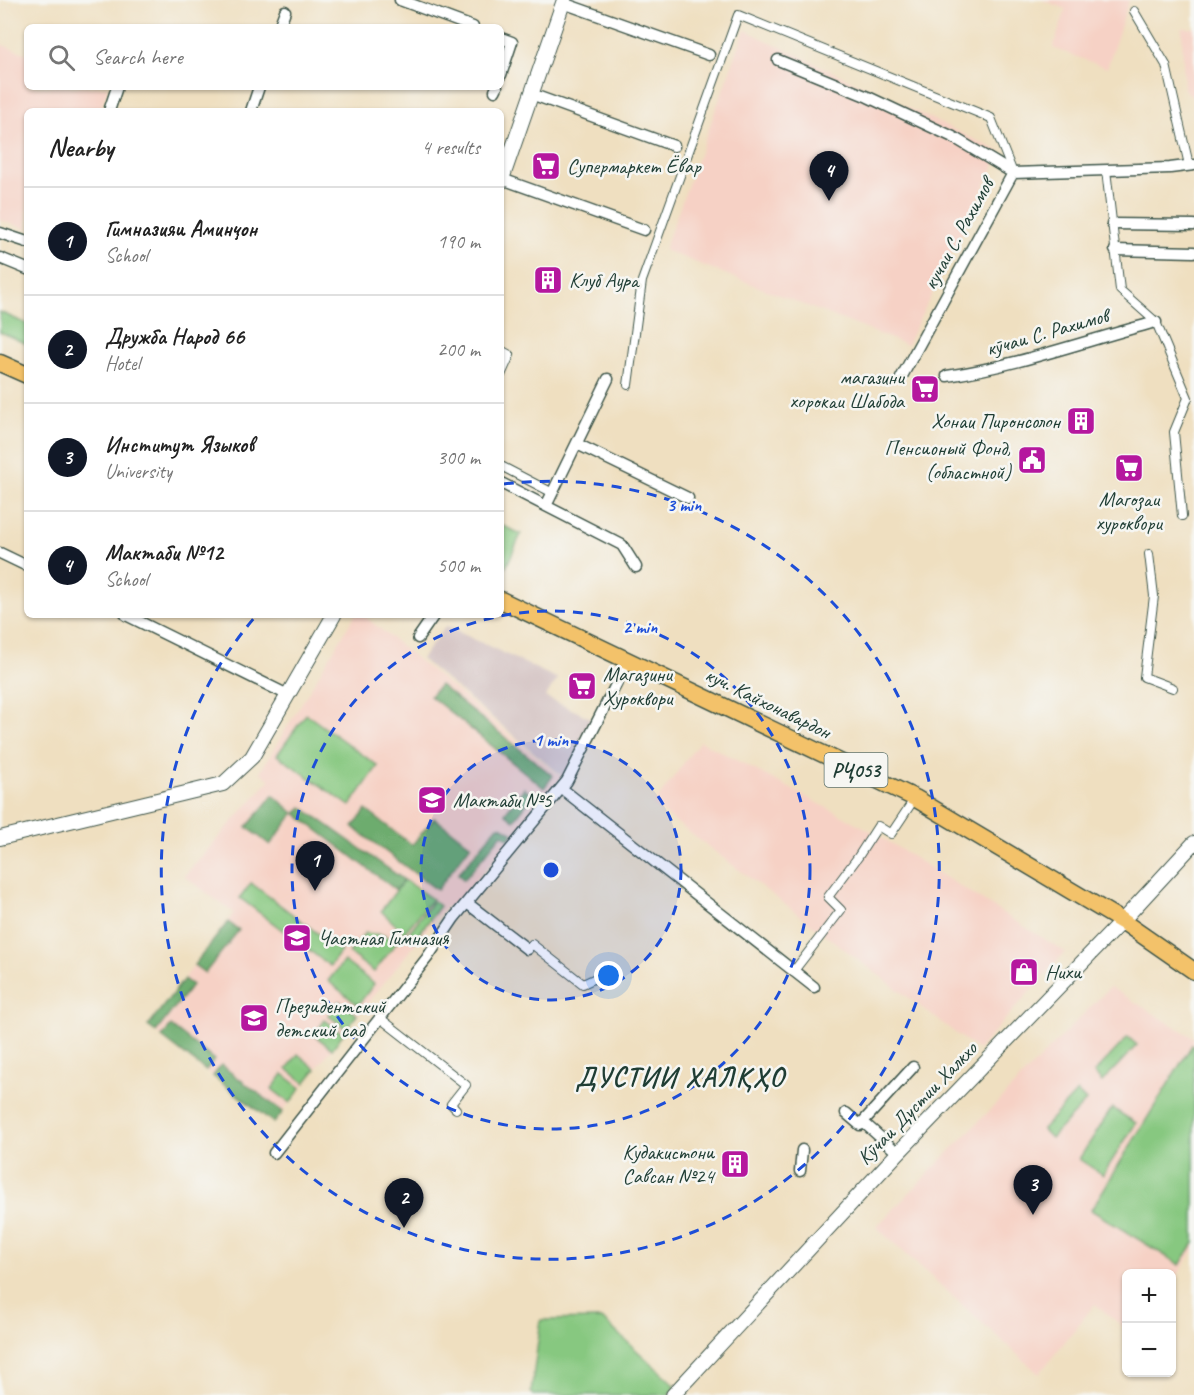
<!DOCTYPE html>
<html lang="en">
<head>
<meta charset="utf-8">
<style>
  :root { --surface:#fff; --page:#f6f6f6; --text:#222; --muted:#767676; --line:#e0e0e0; --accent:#111827 }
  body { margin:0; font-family:Caveat,sans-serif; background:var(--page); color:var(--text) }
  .controls { position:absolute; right:18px; bottom:18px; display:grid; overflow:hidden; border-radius:9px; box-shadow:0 2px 4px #0004 }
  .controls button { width:54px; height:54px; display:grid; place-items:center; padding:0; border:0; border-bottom:2px solid var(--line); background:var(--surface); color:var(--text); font:30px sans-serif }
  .you { position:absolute; left:609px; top:976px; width:21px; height:21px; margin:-15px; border:4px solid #fff; border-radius:50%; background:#1a73e8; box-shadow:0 0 0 9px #1a73e833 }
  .badge { display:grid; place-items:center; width:39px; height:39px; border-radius:50%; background:var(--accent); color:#fff; font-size:20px; font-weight:700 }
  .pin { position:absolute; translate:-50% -50px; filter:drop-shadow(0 2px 3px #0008) }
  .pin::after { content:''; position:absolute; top:32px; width:21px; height:18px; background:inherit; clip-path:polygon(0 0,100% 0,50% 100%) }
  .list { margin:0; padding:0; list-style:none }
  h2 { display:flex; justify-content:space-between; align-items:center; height:78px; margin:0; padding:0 24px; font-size:26px }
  h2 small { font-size:20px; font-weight:400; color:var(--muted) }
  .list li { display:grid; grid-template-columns:39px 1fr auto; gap:18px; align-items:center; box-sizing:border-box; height:108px; padding:0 24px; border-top:2px solid var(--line) }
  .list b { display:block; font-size:22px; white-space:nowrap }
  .list p { margin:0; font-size:20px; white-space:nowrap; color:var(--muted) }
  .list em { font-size:20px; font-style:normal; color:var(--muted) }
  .icon { flex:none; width:33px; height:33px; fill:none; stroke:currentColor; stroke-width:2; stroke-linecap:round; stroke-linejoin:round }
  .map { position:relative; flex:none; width:1194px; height:1395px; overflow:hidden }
  .search { position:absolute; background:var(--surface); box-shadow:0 2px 4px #0004; left:24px; top:24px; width:480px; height:66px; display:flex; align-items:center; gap:15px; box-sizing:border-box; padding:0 21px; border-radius:9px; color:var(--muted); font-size:22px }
  .panel { position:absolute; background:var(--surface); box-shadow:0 2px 4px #0004; left:24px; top:108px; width:480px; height:510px; border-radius:9px }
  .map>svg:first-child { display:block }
</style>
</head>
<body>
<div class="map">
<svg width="1194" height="1395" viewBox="0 0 1194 1395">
  <rect width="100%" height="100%" fill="#f6f6f2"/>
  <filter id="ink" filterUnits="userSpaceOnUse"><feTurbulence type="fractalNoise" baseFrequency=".0167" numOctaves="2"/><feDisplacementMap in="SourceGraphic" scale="12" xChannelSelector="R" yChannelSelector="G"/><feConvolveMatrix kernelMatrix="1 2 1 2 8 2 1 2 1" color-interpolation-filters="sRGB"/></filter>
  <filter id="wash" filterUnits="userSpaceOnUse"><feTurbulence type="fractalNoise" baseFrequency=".008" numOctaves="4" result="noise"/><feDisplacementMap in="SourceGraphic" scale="24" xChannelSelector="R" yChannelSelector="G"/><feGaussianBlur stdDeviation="1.35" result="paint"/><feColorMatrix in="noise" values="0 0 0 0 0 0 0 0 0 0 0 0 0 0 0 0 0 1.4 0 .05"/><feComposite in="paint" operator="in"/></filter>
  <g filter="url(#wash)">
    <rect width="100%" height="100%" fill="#efdfc0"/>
    <!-- built -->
    <path fill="#f6d1c5" d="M1042,0H1129L1107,68L1053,48L1066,9Z
      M1182,28H1194V98L1184,89Z
      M745,30L1001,152L907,345L664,250Z
      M0,44L27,54V87H108L100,111H27V229L0,220Z
      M355,615H363L562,777L452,909L446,906L361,1011L274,1123L148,1026L234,913L184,876L270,780L260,772Z
      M700,741L873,832L1065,952L978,1050L653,805Z
      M1110,987L1194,1038V1250L1172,1284V1274H1126V1329L1095,1304L1039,1374L876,1227Z"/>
    <!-- industrial -->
    <path fill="#d1bfbf" d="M446,626L558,679L545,697L593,719L565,778L421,659Z"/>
    <!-- green -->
    <path fill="#87c880" stroke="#53825a" stroke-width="1.5" d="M0,312L27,324V344L0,332Z
      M501,525L521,534L506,567L501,565Z
      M306,714L378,766L350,806L277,755Z
      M404,880L432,899L404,933L381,911Z
      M251,883L341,951L330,966L240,898Z
      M433,901L440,906L414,941L406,936Z
      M365,933L383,935L397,942L374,972L349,953Z
      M344,961L374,984L358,1005L328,981Z
      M339,1001L357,1015L346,1029L328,1015Z
      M325,1020L343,1034L332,1049L314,1035Z
      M1128,1037L1137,1045L1102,1082L1094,1073Z
      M1192,1045L1194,1046V1243L1180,1265L1091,1210Z
      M298,1054L316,1069L305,1083L287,1069Z
      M283,1074L301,1088L290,1103L272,1089Z
      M1077,1092L1086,1101L1051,1138L1042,1129Z
      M1112,1108L1136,1123L1103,1175L1079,1159Z
      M602,1319L676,1386L668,1395H534L531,1392L541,1320Z"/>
    <!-- forest -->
    <path fill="#6dac6e" stroke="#467451" stroke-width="1.5" d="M440,685L553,776L544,788L430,696Z
      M524,788L533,796L514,820L505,813Z
      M273,795L294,813L270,845L247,827Z
      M302,807L404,880L396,890L296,814Z
      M366,810L412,845L434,818L471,845L437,890L353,827Z
      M498,826L503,827L513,833L509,839L502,834L464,880L458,874Z
      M228,922L239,930L205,973L194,965Z
      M184,979L192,985L156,1032L148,1026Z
      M171,1026L214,1060L206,1071L162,1037Z
      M221,1065L283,1112L274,1123L213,1076Z"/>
  </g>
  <g filter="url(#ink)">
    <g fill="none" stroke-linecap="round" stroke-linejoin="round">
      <!-- pedestrian casing -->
      <g stroke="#3e5549" stroke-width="10">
        <path id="pedestrian" d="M1134,11L1166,65L1189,165
          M1106,170L1120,290L1156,322L1188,398L1174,432L1182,516
          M501,350L510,355L501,375
          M628,385L642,281L738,15L991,118L1013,173
          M501,466L553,493
          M1149,554L1154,596L1144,677L1173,688
          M532,944L583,984L604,974
          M793,972L841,910L828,897L858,857L878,826L891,834L915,798
          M380,1018L466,1085L451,1104L456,1109"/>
      </g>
      <!-- minor casing -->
      <g stroke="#3e5549" stroke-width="13">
        <path id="minor" d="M400,0L473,27
          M563,3L709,55
          M279,27L285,11
          M501,38L512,42L501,75
          M778,60L868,97L953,137L1013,173
          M495,91L497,87
          M531,94L674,146
          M109,111L117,87
          M251,111L259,87
          M502,179L644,230
          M1112,224L1194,225
          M0,233L27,242
          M1115,250L1194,252
          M0,258L27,269
          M947,376C1017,366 1087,340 1156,322
          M901,378L1013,173L1170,168L1194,165
          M577,444L688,498
          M501,483L622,545L636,567
          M546,506L608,379
          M0,553L27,566
          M126,615L288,695
          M418,638L434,615
          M561,788L814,987
          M467,903L527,949
          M846,1113L860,1125L913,1067
          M863,1122L898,1153
          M274,1153L427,958L454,918L567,781L628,661
          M800,1171L802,1150"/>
      </g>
      <!-- tertiary casing -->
      <g stroke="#3e5549" stroke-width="16">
        <path id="tertiary" d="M501,182L564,0
          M0,838L223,784L252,757L334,615
          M673,1395L898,1153L1122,921L1194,843"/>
      </g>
      <!-- primary casing -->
      <g stroke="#3e5549" stroke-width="19">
        <path id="primary" d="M0,363L27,375
          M501,600L915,798L1122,921L1194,971"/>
      </g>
      <!-- pedestrian -->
      <use href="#pedestrian" stroke="#fff" stroke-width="8"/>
      <!-- minor -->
      <use href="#minor" stroke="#fff" stroke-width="10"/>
      <!-- tertiary -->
      <use href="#tertiary" stroke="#fff" stroke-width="14"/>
      <!-- primary -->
      <use href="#primary" stroke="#f3c26a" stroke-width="16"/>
    </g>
  </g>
  <!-- distance rings -->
  <circle cx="551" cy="870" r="130" fill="#1d4ed8" fill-opacity=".12"/>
  <g fill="none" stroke="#1d4ed8" stroke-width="3" stroke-dasharray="10 8">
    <circle cx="551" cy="870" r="130"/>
    <circle cx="551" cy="870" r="259"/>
    <path d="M504 484A389 389 0 1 1 255 617"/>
  </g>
  <!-- icons -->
  <defs>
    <g id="supermarket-square" transform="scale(1.5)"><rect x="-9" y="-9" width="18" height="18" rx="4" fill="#b5179e" stroke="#f6f6f2"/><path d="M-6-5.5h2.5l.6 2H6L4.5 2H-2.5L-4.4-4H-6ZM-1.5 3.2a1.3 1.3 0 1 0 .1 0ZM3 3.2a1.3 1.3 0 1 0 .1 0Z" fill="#fff"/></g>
    <g id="building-square" transform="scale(1.5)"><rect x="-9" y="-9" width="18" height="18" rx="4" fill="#b5179e" stroke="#f6f6f2"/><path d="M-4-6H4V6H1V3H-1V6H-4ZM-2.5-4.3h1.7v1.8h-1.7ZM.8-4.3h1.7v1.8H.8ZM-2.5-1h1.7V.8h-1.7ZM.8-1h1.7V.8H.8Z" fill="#fff"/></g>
    <g id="civic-square" transform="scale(1.5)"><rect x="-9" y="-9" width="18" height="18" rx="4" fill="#b5179e" stroke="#f6f6f2"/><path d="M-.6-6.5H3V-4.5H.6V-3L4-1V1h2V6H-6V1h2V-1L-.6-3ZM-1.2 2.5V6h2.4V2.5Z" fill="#fff"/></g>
    <g id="school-square" transform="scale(1.5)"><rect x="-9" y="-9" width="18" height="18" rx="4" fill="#b5179e" stroke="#f6f6f2"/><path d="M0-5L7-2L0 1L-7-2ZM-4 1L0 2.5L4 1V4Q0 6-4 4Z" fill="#fff"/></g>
    <g id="shop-square" transform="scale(1.5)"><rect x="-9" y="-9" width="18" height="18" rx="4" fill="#b5179e" stroke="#f6f6f2"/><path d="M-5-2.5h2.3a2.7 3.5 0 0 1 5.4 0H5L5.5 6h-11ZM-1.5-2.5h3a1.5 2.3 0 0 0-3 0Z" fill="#fff"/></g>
  </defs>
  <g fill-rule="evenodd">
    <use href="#supermarket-square" x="546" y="166"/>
    <use href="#building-square" x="548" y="280"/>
    <use href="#supermarket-square" x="925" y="389"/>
    <use href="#building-square" x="1081" y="421"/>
    <use href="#civic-square" x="1032" y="460"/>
    <use href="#supermarket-square" x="1129" y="468"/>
    <use href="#supermarket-square" x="582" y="686"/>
    <use href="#school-square" x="432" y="800"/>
    <use href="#school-square" x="297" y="938"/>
    <use href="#shop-square" x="1024" y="972"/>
    <use href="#school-square" x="254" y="1018"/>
    <use href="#building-square" x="735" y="1164"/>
  </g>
  <g text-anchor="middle" stroke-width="5" stroke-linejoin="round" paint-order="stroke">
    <!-- shield labels -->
    <rect fill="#f6f6f2" stroke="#60746d" stroke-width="1.5" x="824.5" y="753" width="63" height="34" rx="4.5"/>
    <g font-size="20" font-weight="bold" fill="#1f3d34">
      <text x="856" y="777">РҶ053</text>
    </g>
    <!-- poi labels -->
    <g font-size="21" fill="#1f3d34" stroke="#f6f6f2" text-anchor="start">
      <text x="567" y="173">Супермаркет Ёвар</text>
      <text x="569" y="287">Клуб Аура</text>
      <text x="904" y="384" text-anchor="end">магазини<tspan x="904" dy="24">хорокаи Шабода</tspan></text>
      <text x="1060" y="428" text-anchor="end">Хонаи Пиронсолон</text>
      <text x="1011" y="455" text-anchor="end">Пенсионый Фонд,<tspan x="1011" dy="24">(областной)</tspan></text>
      <text x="1129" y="506" text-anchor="middle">Магозаи<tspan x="1129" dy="24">хуроквори</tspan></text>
      <text x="603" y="681">Магазини<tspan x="603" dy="24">Хуроквори</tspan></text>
      <text x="453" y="807">Мактаби №5</text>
      <text x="318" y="945">Частная Гимназия</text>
      <text x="1045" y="979">Нихи</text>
      <text x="275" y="1013">Президентский<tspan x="275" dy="24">детский сад</tspan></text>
      <text x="714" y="1159" text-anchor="end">Кудакистони<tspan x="714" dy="24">Савсан №24</tspan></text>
    </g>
    <!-- street labels -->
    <g font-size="21" fill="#1f3d34" stroke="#f6f6f2">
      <text transform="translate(958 234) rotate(-61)" y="7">кучаи С. Рахимов</text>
      <text transform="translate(1047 332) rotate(-16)" y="7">кӯчаи С. Рахимов</text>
      <text transform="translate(768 703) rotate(26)" y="7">куч. Кайхонавардон</text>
      <text transform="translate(917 1103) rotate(-46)" y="7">Кӯчаи Дустии Халкхо</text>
    </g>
    <!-- district labels -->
    <g font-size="27" font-weight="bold" letter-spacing="1.5" fill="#1f3d34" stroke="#f6f6f2">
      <text x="680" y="1086">ДУСТИИ ХАЛҚҲО</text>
    </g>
  </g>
  <circle cx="551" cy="870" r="9" fill="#1d4ed8" stroke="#f6f6f2" stroke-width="3"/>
  <g font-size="18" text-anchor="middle" font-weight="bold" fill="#1d4ed8" stroke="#f6f6f2" stroke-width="5" stroke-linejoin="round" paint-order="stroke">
    <text x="684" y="511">3 min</text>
    <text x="640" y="633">2 min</text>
    <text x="551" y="746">1 min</text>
  </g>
</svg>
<div class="controls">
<button>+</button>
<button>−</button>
</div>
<div class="you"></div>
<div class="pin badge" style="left:315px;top:891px">1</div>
<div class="pin badge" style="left:404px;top:1228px">2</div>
<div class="pin badge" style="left:1033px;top:1215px">3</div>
<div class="pin badge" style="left:829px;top:201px">4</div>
<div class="search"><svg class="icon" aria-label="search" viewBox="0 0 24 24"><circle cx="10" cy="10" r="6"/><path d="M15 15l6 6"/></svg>Search here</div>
<section class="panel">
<h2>Nearby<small>4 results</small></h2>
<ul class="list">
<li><span class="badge">1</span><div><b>Гимназияи Аминҷон</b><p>School</p></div><em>190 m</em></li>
<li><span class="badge">2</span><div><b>Дружба Народ 66</b><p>Hotel</p></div><em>200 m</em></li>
<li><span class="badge">3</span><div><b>Институт Языков</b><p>University</p></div><em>300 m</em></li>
<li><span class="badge">4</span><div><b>Мактаби №12</b><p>School</p></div><em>500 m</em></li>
</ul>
</section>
</div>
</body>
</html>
